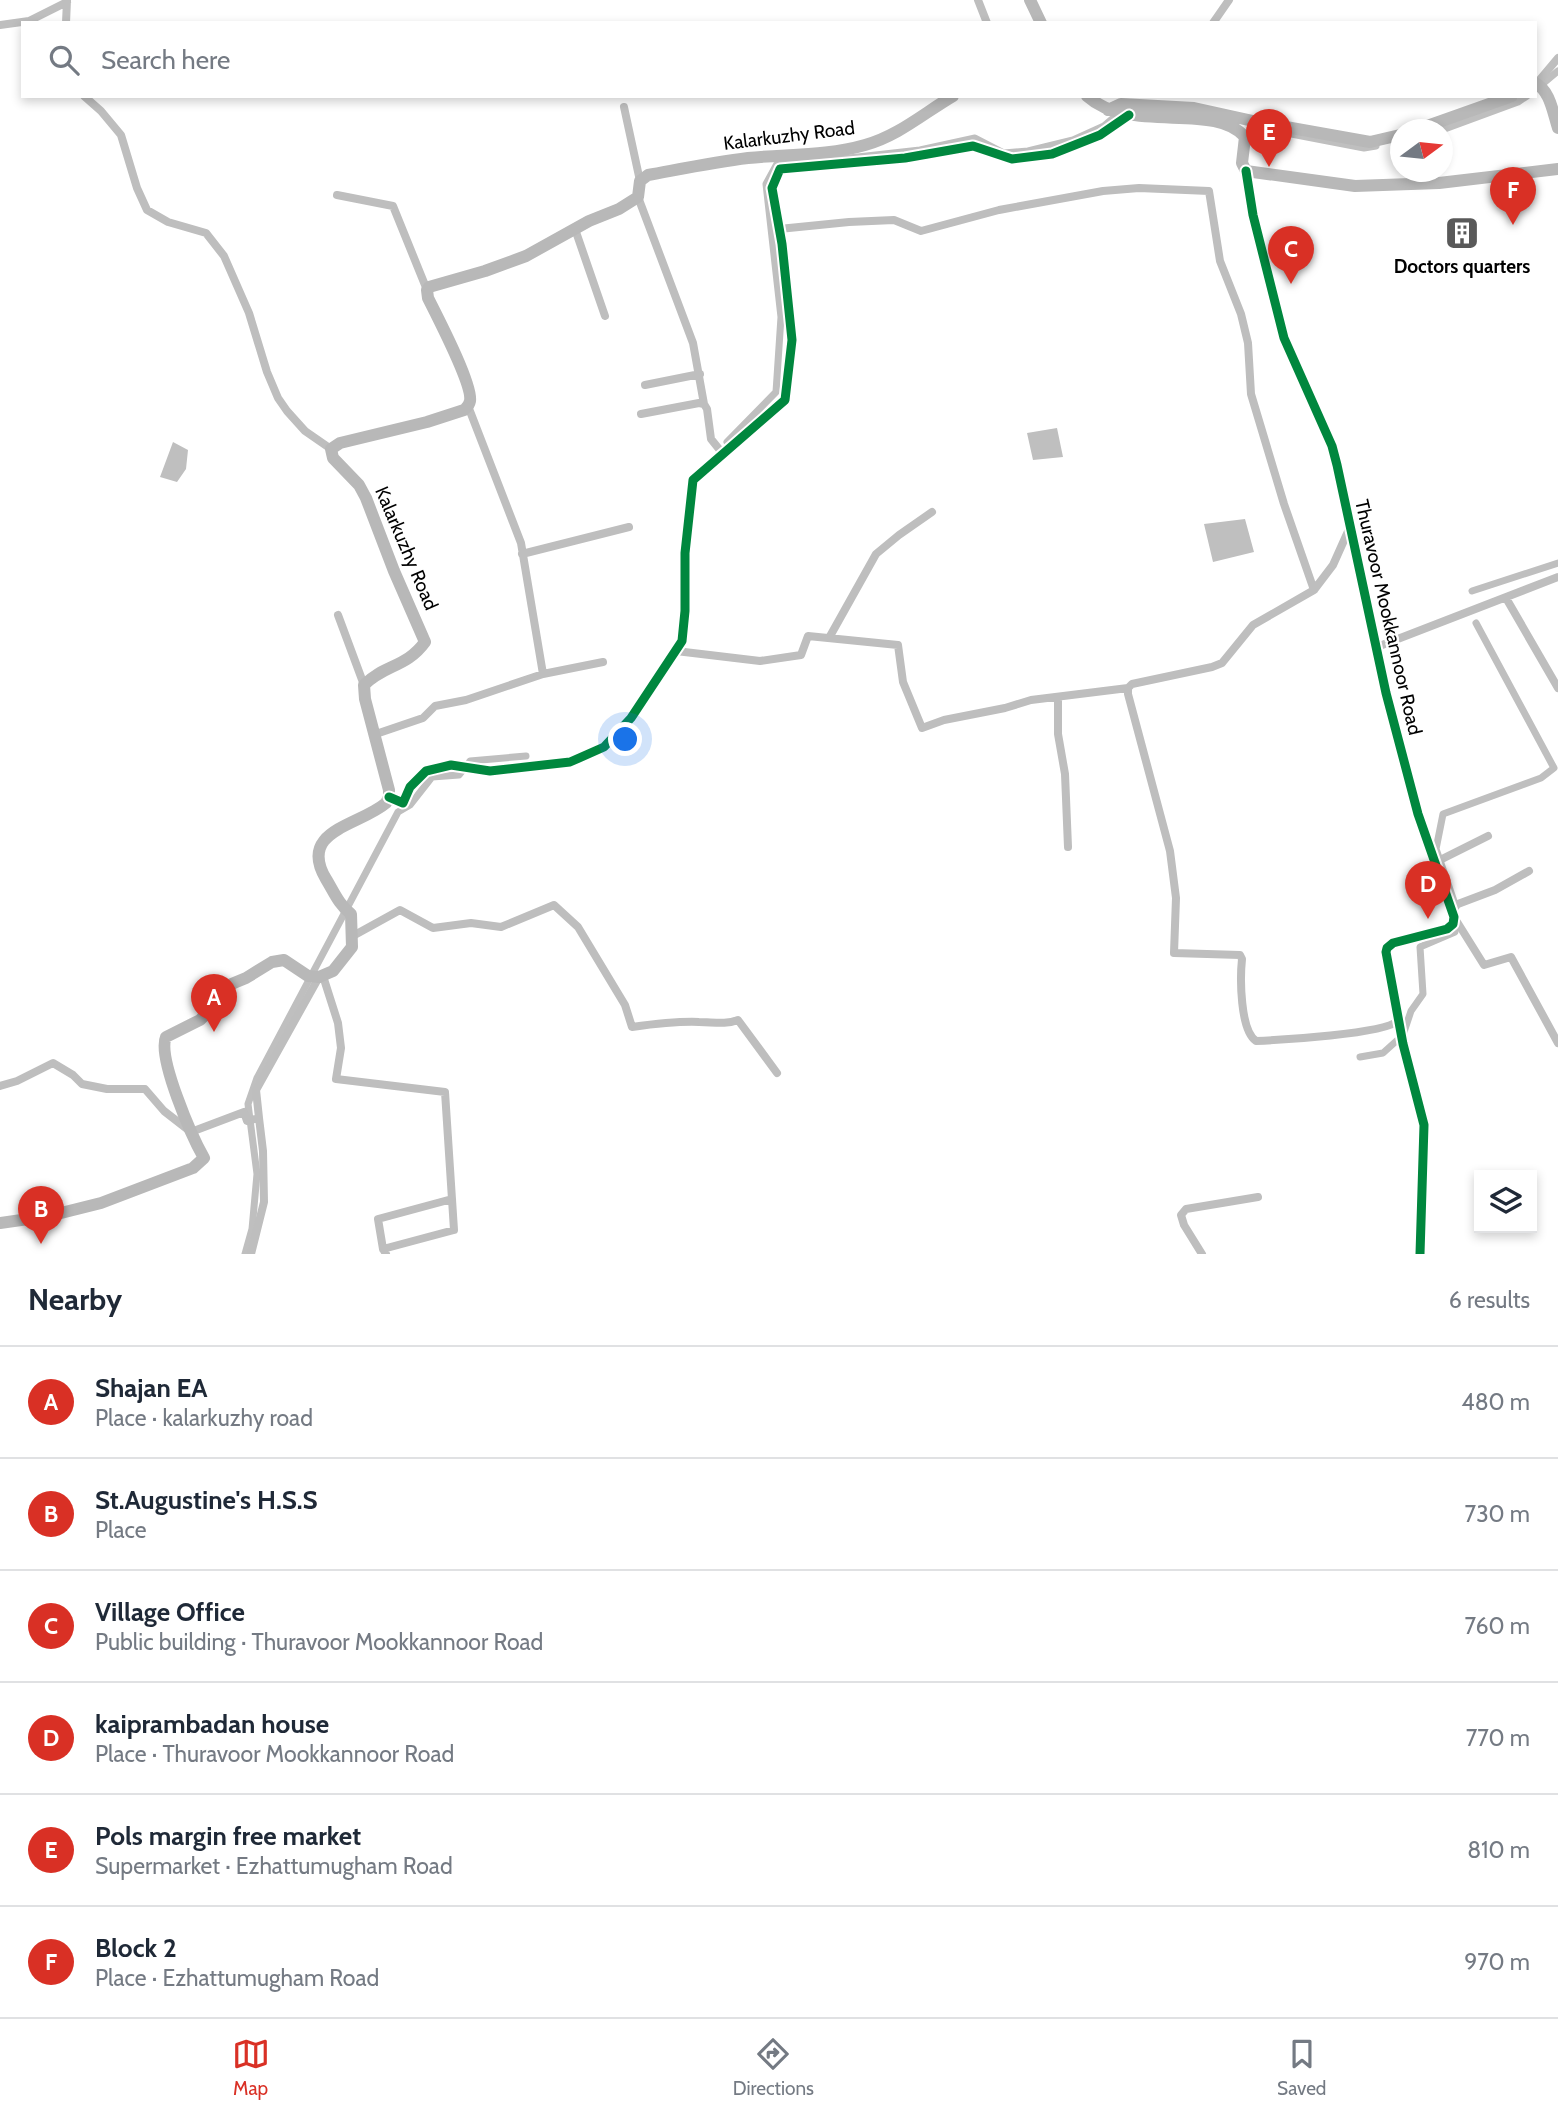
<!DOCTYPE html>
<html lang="en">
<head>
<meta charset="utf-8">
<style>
  :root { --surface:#fff; --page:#f6f6f7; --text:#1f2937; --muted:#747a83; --line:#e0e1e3; --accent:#d93025 }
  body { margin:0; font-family:Cabin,sans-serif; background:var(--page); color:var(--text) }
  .controls { position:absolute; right:21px; bottom:21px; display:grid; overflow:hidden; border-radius:0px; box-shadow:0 4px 10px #0003 }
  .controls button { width:63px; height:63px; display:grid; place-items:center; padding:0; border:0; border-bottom:2px solid var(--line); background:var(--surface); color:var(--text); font:35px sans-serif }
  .compass { position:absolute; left:1390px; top:119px; width:63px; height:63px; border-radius:50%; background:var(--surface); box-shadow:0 4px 10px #0003; rotate:75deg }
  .you { position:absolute; left:626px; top:740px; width:24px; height:24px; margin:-18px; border:5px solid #fff; border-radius:50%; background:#1a73e8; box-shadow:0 0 0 10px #1a73e833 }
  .badge { display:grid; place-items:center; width:46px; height:46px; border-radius:50%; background:var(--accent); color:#fff; font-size:23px; font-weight:700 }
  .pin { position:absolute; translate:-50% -58px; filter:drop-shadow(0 2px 4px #0008) }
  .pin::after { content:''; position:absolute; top:37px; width:24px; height:21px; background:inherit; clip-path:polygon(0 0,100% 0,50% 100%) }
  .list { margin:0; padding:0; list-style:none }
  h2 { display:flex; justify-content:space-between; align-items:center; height:91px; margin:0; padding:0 28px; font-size:30px }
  h2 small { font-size:23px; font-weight:400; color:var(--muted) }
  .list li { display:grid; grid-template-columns:46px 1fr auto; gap:21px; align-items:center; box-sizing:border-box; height:112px; padding:0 28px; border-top:2px solid var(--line) }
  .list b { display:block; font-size:26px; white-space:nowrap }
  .list p { margin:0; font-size:23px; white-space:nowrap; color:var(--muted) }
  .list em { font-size:23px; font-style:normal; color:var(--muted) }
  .icon { flex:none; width:38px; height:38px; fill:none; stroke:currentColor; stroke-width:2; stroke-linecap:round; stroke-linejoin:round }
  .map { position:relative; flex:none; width:1558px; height:1254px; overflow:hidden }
  .search { position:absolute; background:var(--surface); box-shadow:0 4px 10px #0003; left:21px; right:21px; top:21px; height:77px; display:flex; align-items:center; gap:18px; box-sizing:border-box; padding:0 24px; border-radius:0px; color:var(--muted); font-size:26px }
  .sheet { height:763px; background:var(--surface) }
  nav { display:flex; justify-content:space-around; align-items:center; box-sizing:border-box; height:98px; border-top:2px solid var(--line); background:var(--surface); font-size:19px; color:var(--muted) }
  nav a { display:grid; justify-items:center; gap:4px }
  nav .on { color:var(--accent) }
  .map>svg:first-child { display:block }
</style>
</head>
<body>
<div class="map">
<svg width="1558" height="1254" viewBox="0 0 1558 1254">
  <rect width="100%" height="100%" fill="#fff"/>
  <!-- water -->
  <path fill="#bfbfbf" d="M1057,428L1063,457L1033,460L1027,433Z
    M173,442L188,450L186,469L177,482L160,477Z
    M1245,519L1254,552L1213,562L1204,524Z"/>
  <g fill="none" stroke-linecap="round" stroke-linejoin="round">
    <!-- canal -->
    <path stroke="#bfbfbf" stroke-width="7" d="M1540,86L1558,71
      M1254,127L1364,148L1376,146
      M1442,130L1518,102L1527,96
      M727,442L776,392L781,317L766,184L778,162L840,159L920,150L975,138L1004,153L1028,151L1073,140L1104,126L1118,114
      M1472,591L1558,563
      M468,764L470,761L526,756
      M1456,907L1436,849L1443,814L1541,778L1554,768L1476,623
      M1360,1057L1383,1053L1403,1035L1411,1011L1423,994L1420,947L1455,932L1456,919
      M245,1254L252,1229L257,1174L248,1104L257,1078L398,812L410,805L432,777L459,775L463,770"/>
    <!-- street -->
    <path stroke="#bebebe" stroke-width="8" d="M978,0L987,23
      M66,23L67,0
      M1213,23L1229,0
      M0,25L29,21L67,2
      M1537,83L1558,58
      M84,96L101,111L121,135L137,188L147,210L168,222L206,233L224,256L249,313L267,372L278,398L287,411L305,431L331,449
      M624,107L640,181
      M1246,171L1253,215L1284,338L1332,446L1337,465L1386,693L1418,814L1454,917L1453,924L1447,929L1393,943L1387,948L1386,952L1403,1044L1424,1125L1420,1254
      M337,195L393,206L427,290
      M638,197L693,343L704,404
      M575,229L605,316
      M779,229L849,222L894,220L921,231L999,210L1103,191L1139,188L1209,191L1220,261L1241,314L1248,343L1251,394L1284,504L1314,590
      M645,385L700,374
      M468,406L521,543L543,674
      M641,414L699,403L704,404L707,409L711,439L723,454
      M1350,527L1333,565L1314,590L1253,625L1222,663L1212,667L1132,684L1128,688V694L1170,851L1176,898L1174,953L1240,955L1242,959C1240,978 1240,1030 1256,1041C1280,1040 1383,1034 1398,1021
      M522,554L629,527
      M1506,598L1558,688
      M338,615L364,685
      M829,638L876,554L899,535L932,512
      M1377,647L1558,577
      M676,651L760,661L801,655L808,636L898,645L903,682L922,728L944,720L1005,708L1031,700L1128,688
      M1058,697V734L1065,774L1068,847
      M373,735L423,718L435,706L466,700L543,674L603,662
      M389,797L403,803L410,787L426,771L451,765L490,771L570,762L604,747L631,718L682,641L685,611V553L693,480L785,400L792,340L782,244L772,188L780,169L905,158L973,146L1012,159L1052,154L1100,135L1129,115
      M1434,863L1488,836
      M1450,907L1495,890L1529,871
      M1454,917L1484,965L1511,957L1558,1043
      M351,937L400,910L433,928L471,923L501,927L554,905L578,927L625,1005L632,1027C654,1024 676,1021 699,1022C713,1022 725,1025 738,1020L777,1073
      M323,976L338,1023L341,1048L336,1079L445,1092L454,1230L383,1249L386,1254
      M0,1086L17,1081L53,1063L73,1075L82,1084L107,1089H145L164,1111L191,1132L244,1112L247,1121L259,1118L263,1151L264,1202L251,1254
      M259,1118L256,1090L319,977
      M383,1249L378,1219L452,1199
      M1202,1254L1184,1225L1181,1215L1186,1209L1258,1197"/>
    <!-- secondary -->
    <path stroke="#b8b8b8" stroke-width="12" d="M1030,0L1041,23
      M1535,83C1550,90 1553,113 1558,128
      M1087,96C1130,135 1215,101 1245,137L1242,163L1246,171L1355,186L1439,183L1558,169
      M1108,110L1121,104L1194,108L1253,121L1370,142L1400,135
      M1416,130L1512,96
      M0,1223L49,1216L101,1203L193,1168L204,1158C192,1137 157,1057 166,1037L200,1020L205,1015L212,995L217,990L246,978L272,962L284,960L308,976L319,977L333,971L352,947L351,914C339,905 334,892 326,879C297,830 359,826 386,803L389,797V790L365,699L364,685C385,664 406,668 425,642L394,571L366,498L359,485L333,458L331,449L340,443L427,422L464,410C467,407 469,406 470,401C473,385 437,316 428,298L427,290L429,287L485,271L526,256L589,221L619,209L638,197L640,181L648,175C681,169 715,162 748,158C787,154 827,156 865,145C898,136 924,113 953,96"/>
    <!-- cycleway casing -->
    <g stroke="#fff" stroke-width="13">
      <path id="cycleway" d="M1246,171L1253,215L1284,338L1332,446L1337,465L1386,693L1418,814L1454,917L1453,924L1447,929L1393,943L1387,948L1386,952L1403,1044L1424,1125L1420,1254
        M389,797L403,803L410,787L426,771L451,765L490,771L570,762L604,747L631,718L682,641L685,611V553L693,480L785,400L792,340L782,244L772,188L780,169L905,158L973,146L1012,159L1052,154L1100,135L1129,115"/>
    </g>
    <!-- cycleway -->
    <use href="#cycleway" stroke="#00873e" stroke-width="9"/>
  </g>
  <!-- icons -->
  <defs>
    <g id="building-square" transform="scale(1.75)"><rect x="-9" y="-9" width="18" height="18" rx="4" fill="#595959" stroke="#fff"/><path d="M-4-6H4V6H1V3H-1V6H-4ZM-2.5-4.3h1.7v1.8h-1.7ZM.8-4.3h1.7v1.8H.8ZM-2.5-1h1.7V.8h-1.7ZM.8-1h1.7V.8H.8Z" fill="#fff"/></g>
  </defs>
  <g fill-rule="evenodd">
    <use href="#building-square" x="1462" y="233"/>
  </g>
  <g text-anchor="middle" stroke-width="5" stroke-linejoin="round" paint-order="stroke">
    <!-- street labels -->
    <g font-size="19" fill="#000" stroke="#fff">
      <text transform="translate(789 135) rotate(-7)" y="7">Kalarkuzhy Road</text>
      <text transform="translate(407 548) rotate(67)" y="7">Kalarkuzhy Road</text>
      <text transform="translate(1389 617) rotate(77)" y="7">Thuravoor Mookkannoor Road</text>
    </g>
    <!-- poi labels -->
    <g font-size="19" font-weight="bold" fill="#000" stroke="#fff">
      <text x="1462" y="273">Doctors quarters</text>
    </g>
  </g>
</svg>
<div class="controls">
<button><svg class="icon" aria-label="layers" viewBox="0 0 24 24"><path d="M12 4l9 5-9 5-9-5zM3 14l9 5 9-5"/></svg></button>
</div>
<svg class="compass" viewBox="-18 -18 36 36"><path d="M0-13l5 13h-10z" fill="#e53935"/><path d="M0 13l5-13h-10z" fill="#747a83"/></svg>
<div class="you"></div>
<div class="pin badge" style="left:214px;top:1032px">A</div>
<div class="pin badge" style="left:41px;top:1244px">B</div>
<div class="pin badge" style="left:1291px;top:284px">C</div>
<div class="pin badge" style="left:1428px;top:919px">D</div>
<div class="pin badge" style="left:1269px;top:167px">E</div>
<div class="pin badge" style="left:1513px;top:225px">F</div>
<div class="search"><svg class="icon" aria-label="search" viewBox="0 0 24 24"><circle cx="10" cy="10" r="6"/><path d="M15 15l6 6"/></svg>Search here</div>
</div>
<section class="sheet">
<h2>Nearby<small>6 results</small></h2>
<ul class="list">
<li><span class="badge">A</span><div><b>Shajan EA</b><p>Place · kalarkuzhy road</p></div><em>480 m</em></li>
<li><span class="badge">B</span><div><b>St.Augustine's H.S.S</b><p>Place</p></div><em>730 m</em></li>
<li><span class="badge">C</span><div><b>Village Office</b><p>Public building · Thuravoor Mookkannoor Road</p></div><em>760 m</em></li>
<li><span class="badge">D</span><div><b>kaiprambadan house</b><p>Place · Thuravoor Mookkannoor Road</p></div><em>770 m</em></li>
<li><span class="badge">E</span><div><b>Pols margin free market</b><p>Supermarket · Ezhattumugham Road</p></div><em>810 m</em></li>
<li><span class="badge">F</span><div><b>Block 2</b><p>Place · Ezhattumugham Road</p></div><em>970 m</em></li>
</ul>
</section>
<nav>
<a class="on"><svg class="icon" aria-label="map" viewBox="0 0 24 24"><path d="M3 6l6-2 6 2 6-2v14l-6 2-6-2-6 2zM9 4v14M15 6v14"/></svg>Map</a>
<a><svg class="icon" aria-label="directions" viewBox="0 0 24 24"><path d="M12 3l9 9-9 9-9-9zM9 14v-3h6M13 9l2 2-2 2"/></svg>Directions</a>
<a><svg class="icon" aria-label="saved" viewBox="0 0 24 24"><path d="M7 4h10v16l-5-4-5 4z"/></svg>Saved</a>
</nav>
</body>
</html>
